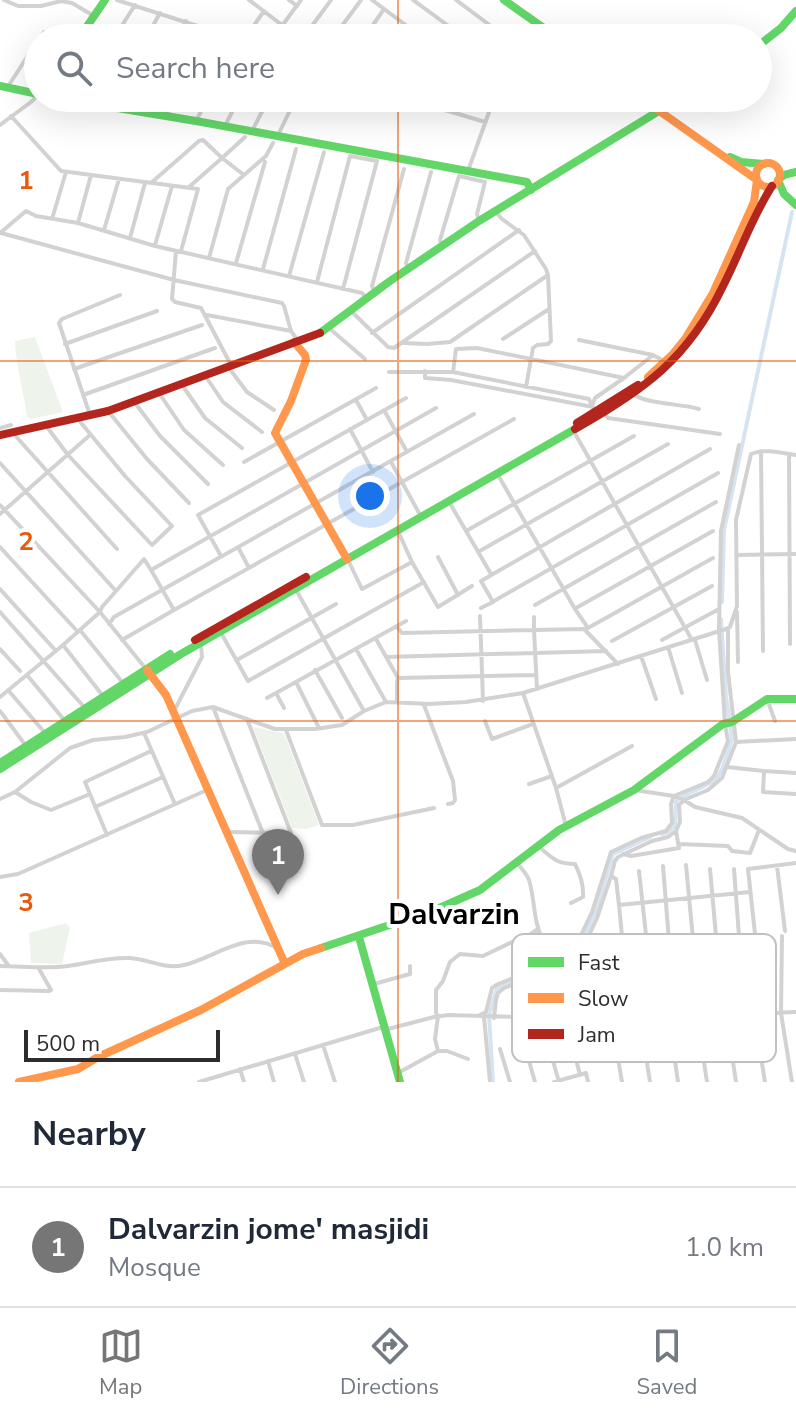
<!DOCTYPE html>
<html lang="en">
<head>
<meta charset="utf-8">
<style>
  :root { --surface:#fff; --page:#f6f6f7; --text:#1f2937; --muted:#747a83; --line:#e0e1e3; --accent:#767676 }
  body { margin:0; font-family:"Nunito Sans",sans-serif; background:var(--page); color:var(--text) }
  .scale { position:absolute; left:24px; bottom:20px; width:196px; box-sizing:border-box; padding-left:8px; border:4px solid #2d2d2d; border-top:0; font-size:22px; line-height:28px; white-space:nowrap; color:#2d2d2d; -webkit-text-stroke:6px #fff; paint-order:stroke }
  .you { position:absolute; left:370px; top:496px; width:28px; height:28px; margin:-20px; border:6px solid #fff; border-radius:50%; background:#1a73e8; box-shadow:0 0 0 12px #1a73e833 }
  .badge { display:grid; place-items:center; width:52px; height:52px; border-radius:50%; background:var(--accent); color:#fff; font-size:26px; font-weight:700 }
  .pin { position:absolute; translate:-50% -66px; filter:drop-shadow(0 2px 4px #0008) }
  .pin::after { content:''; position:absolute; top:42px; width:28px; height:24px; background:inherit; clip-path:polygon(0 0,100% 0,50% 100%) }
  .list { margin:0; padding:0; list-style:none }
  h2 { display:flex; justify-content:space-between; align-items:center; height:104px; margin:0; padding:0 32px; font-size:34px }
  h2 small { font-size:26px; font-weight:400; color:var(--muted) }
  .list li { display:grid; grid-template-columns:52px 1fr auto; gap:24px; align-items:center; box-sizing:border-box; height:120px; padding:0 32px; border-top:2px solid var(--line) }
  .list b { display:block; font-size:30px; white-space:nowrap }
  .list p { margin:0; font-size:26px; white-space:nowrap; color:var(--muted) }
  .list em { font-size:26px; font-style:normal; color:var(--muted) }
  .icon { flex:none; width:44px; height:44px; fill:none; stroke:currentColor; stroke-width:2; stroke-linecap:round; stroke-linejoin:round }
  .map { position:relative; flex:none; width:796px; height:1082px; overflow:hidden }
  .search { position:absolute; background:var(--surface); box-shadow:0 8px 32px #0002; left:24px; right:24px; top:24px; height:88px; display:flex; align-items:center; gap:20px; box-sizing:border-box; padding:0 28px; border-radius:44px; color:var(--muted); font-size:30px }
  .sheet { height:224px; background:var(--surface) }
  nav { display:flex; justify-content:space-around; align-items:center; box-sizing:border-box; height:112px; border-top:2px solid var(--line); background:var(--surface); font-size:22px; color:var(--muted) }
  nav a { display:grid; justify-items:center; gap:4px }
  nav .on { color:var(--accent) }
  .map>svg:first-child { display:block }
</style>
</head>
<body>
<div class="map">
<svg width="796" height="1082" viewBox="0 0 796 1082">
  <rect width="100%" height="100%" fill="#fff"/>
  <!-- green -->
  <path fill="#eef4eb" d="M35,337L63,412L31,419L27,418C24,392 16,367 15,341Z
    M253,727L284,733L319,825L306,829L292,828Z
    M66,923L70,928C67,939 65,952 62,964L31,963L29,933Z"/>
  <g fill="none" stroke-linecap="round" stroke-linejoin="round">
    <!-- canal -->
    <path stroke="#d6e4f2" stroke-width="4" d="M722,602L724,530L792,212
      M662,834L668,832L675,826L676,802L678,799L716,780L723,767L732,739L726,697L721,619
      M493,1082L489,1015L497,988L529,975L564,965L573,960L596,911L613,854L650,837"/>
    <!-- street -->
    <path stroke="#d2d2d2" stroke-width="4" d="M4,0L18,6H41L61,1L72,3L94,16
      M117,0L235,38
      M249,0L282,25
      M289,0L297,6
      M372,0L423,38
      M413,0L465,38
      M456,0L507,38
      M40,38L44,32
      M114,38L135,5
      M146,38L160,13
      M177,38L186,21
      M209,38L213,30
      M245,38L264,11
      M273,38L301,0
      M303,38L331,0
      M333,38L361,0
      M364,38L384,9
      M7,88L38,40
      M405,98L485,122
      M137,110L144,98
      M11,116L61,171L198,189L181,251
      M166,116L176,98
      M196,121L208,98
      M0,125L31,102L38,95
      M225,126L239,98
      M252,131L269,98
      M278,135L296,98
      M468,171L494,98
      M244,175L222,158L245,137
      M151,183L199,141L203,140L222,158L189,187
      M495,211L502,219L524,235L546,269L548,275L551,341L548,344L537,345L533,348L526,387
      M52,219L66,172
      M78,223L91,175
      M104,230L119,179
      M0,233L26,211L36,216L78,223L155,246L362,293L367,299
      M1,233L174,280L282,303L284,306L291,331L298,341
      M130,238L145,183
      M155,245L172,186
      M442,246L440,240L459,176L485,182L477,214L479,221
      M176,251L172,299L175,302L201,308L231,365
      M209,258L228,189L266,156L273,143
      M236,263L265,162
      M263,269L296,149
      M409,269L406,263L431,172
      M289,276L324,152
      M317,282L350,156L377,161L343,289
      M375,293L372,286L404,169
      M351,311L388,347L394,348L535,251
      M207,315L291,331
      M329,328L365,359
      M372,333L519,230
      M503,339L549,309
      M579,340L653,355
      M404,343L427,344L450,342L548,275
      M65,344L157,311
      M229,368L247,392L274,410
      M74,369L202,325
      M425,371V378L451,380L593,407
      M389,372H453L589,399L592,406L595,398L624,378L477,348L456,349L453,372
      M206,377L223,402L262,432
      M624,378L653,355L664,361
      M182,385L205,418L242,448
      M159,393L184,430L223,465
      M633,394C649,405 680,403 699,409
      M83,395L215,348
      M356,400L367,420
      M135,403L160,436L208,484
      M384,410L407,452
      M108,411L147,459L189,503
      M604,413L608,418L720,434
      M90,415L59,323L62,319L120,295
      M47,427L68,455L152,545L172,526L125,476L77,418
      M0,428L11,425
      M350,429L373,472
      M573,430L692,640
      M12,432L117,549
      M710,449L481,581L493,602L494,601L718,473
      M761,451L763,651
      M789,454L790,644
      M244,462L376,388
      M391,462L419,513
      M0,463L116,591
      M498,475L575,609L588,628L713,558
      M448,500L491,574
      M0,505L100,612L146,669
      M0,514L90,435
      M398,531L412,562L438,607L472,586
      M466,531L634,436
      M0,547L78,632
      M238,547L249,568
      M478,552L668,444
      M736,555L796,554
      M221,556L198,515L406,398
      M438,557L458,595
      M348,560L362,589L412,562
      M151,570L174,610L514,419
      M295,588L364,711
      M0,589L56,651
      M535,605L716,502
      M481,608L493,602
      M576,608L713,531
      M0,612L85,708
      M737,612L738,662
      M480,616L483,701
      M109,624L114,617L474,414
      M397,627L402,633L534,630V617
      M80,630L123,683
      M220,631L248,681L424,582
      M376,639L398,678L397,681V702
      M122,640L174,610
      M662,640L719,609
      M695,640L707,680
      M612,641L712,586
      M63,645L103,696
      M668,647L682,693
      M0,649L20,671
      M356,649L386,702
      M641,656L656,699
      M386,657L606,651
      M237,660L336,604
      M315,670L342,718
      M27,675L65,721
      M398,678L536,675
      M296,682L319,728
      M537,689L534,630L584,629L618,664
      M8,690L45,733
      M276,693L284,708
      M523,693L556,788L566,826
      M0,697L63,645L100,612L102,607L144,559L151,570L436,408
      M267,698L406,621
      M767,699L775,721
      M424,705L453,781L455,800L453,803L448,804
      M213,707L262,831
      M175,709L202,657L201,645
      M0,711L26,746
      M485,721L492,739L533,724
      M286,730L322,825H353L434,808
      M144,733L175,804
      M736,742L796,739
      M727,767L764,771
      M796,773L764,771L763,792L796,794
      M529,784L552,776
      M556,788L632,746
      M634,790L674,796L684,800L695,807L742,818L788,849L796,851
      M15,792L31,802L51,810L90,794
      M0,799L15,792L70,748L93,740L125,737L147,732L192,711L213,707L275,729H315L342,725L364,711L386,702L429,704L466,702L523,693L726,629L730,627L737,606L736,520L751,454C764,448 782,453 796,455
      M95,807L163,777
      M228,832L291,833L247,719
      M107,835L85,782L151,751
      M679,844L728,846L732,851L750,853L759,830
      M539,847C553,858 556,864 575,864C580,874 584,885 583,897L571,903
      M623,854L631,856L679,848L676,831L680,822L679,805L684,800L708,790L722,778L736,742L728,672V629
      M686,865L693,939
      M663,866L669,941
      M777,866L785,931
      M710,869L716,936
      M639,871L647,944
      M611,876L615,861L618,857L652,841L668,837L676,831
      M0,877L18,874L207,790
      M755,934L748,869L796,863
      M782,936L781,1013L792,1082
      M762,937V1014
      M720,943V1015
      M698,945L697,1016L707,1082
      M623,946L619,905L750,892
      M677,948L679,1017
      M574,950L592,912L611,852L641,838L666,831L672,823L671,804L674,796L708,782L714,776L728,741L725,724L719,630L721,531L739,445
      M581,951L716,936H739L734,869
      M639,953L640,1018L650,1082
      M0,954L8,965
      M612,954L611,1018L622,1082
      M666,954L668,1012L678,1082
      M592,959V1019
      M0,966C22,966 46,969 68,966C88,963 109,957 130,958C149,959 164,970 184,965C215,958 246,929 277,948
      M374,984L410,974V966
      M0,990L49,991L51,990L38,967
      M754,1014L765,1082
      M480,1015L486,1012L492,988L496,985L536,969L559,964L569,959L574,950L557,942L543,940C533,922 535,899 529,880C527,874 521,868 517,863
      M726,1015L736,1082
      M741,1015V942
      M484,1017L490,1082
      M494,1018L496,1000L498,993L504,988L535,976L565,970L575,965L597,918L611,876L616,879L619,905
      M517,1019L535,1082
      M541,1019L559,1082
      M566,1019L580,1075
      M384,1030L434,1017L448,1015L592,1019L796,1012
      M323,1045L335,1082
      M500,1049L510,1082
      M438,1051H447L468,1059
      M295,1054L304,1082
      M268,1061L274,1082
      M240,1069L244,1082
      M398,1073L438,1051L435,1039L438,1016L436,1013V990L443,981L450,962L460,954L483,956L512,942L522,940L538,929
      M199,1082L383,1027
      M554,1082L586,1073L588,1082"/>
    <!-- fast -->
    <path stroke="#63d668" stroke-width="8" d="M504,0L558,38
      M79,38L105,0
      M758,46L781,28L796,11
      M0,86L38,94
      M57,98L196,121L527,182L531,190
      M730,157L741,162L764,164
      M796,172L784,175L778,180L784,194L796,205
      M320,333L390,281L479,221L680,98
      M0,763L170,654
      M0,769L181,654L575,429
      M359,937L400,1082
      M321,948L437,909L480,890L559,830L634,790L723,724L732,722L767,699H796"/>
    <!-- slow -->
    <path stroke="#ff974d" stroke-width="8" d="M641,98L757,180
      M756 175a12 12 0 1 1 24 0a12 12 0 1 1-24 0Z
      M294,342L305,355L306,360L291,401L275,433L347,559
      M648,377L672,355L685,339L713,293L754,202L757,180
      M147,670L166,695L285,964
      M19,1082L78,1069L98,1057L201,1010L303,954L321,948"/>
    <!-- jam -->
    <path stroke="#b3261e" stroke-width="8" d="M577,423L638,385
      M575,429C644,390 688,359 723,286C740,253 752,217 772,186
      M0,435L108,411L320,333
      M195,640L306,577"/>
  </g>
  <!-- grid -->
  <path fill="none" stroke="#e8590c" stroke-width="2" stroke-opacity="0.55" d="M398,0V38M398,98V1082M0,361H796M0,721H796"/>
  <g text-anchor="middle" stroke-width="8" stroke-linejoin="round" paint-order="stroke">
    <!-- quarter labels -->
    <g font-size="30" font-weight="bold" fill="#000" stroke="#fff">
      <text x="454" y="924">Dalvarzin</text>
    </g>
  </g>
  <!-- legend -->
  <rect x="512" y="934" width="264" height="128" rx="12" fill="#fff" stroke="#c0c0c0" stroke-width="2"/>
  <rect x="528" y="957" width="36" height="10" fill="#63d668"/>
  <rect x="528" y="993" width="36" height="10" fill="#ff974d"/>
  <rect x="528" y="1029" width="36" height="10" fill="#b3261e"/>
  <g font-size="22" fill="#2d2d2d">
    <text x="578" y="970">Fast</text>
    <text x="578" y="1006">Slow</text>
    <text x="578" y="1042">Jam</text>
  </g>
  <g font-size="26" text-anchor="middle" font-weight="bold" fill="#e8590c" stroke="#fff" stroke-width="8" stroke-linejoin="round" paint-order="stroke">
    <text x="26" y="189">1</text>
    <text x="26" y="550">2</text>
    <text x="26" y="911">3</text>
  </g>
</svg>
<div class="scale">500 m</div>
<div class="you"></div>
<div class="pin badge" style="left:278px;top:895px">1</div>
<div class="search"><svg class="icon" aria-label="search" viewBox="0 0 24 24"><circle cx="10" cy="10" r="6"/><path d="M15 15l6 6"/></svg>Search here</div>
</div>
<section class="sheet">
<h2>Nearby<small></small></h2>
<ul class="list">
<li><span class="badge">1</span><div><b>Dalvarzin jome' masjidi</b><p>Mosque</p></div><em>1.0 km</em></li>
</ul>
</section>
<nav>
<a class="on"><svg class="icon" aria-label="map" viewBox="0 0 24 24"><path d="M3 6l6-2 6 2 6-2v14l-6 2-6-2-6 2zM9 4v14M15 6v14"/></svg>Map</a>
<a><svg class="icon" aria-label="directions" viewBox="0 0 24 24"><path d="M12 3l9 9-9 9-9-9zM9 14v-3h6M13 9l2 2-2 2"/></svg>Directions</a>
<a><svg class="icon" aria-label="saved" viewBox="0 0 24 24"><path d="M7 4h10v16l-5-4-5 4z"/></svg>Saved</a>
</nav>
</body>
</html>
